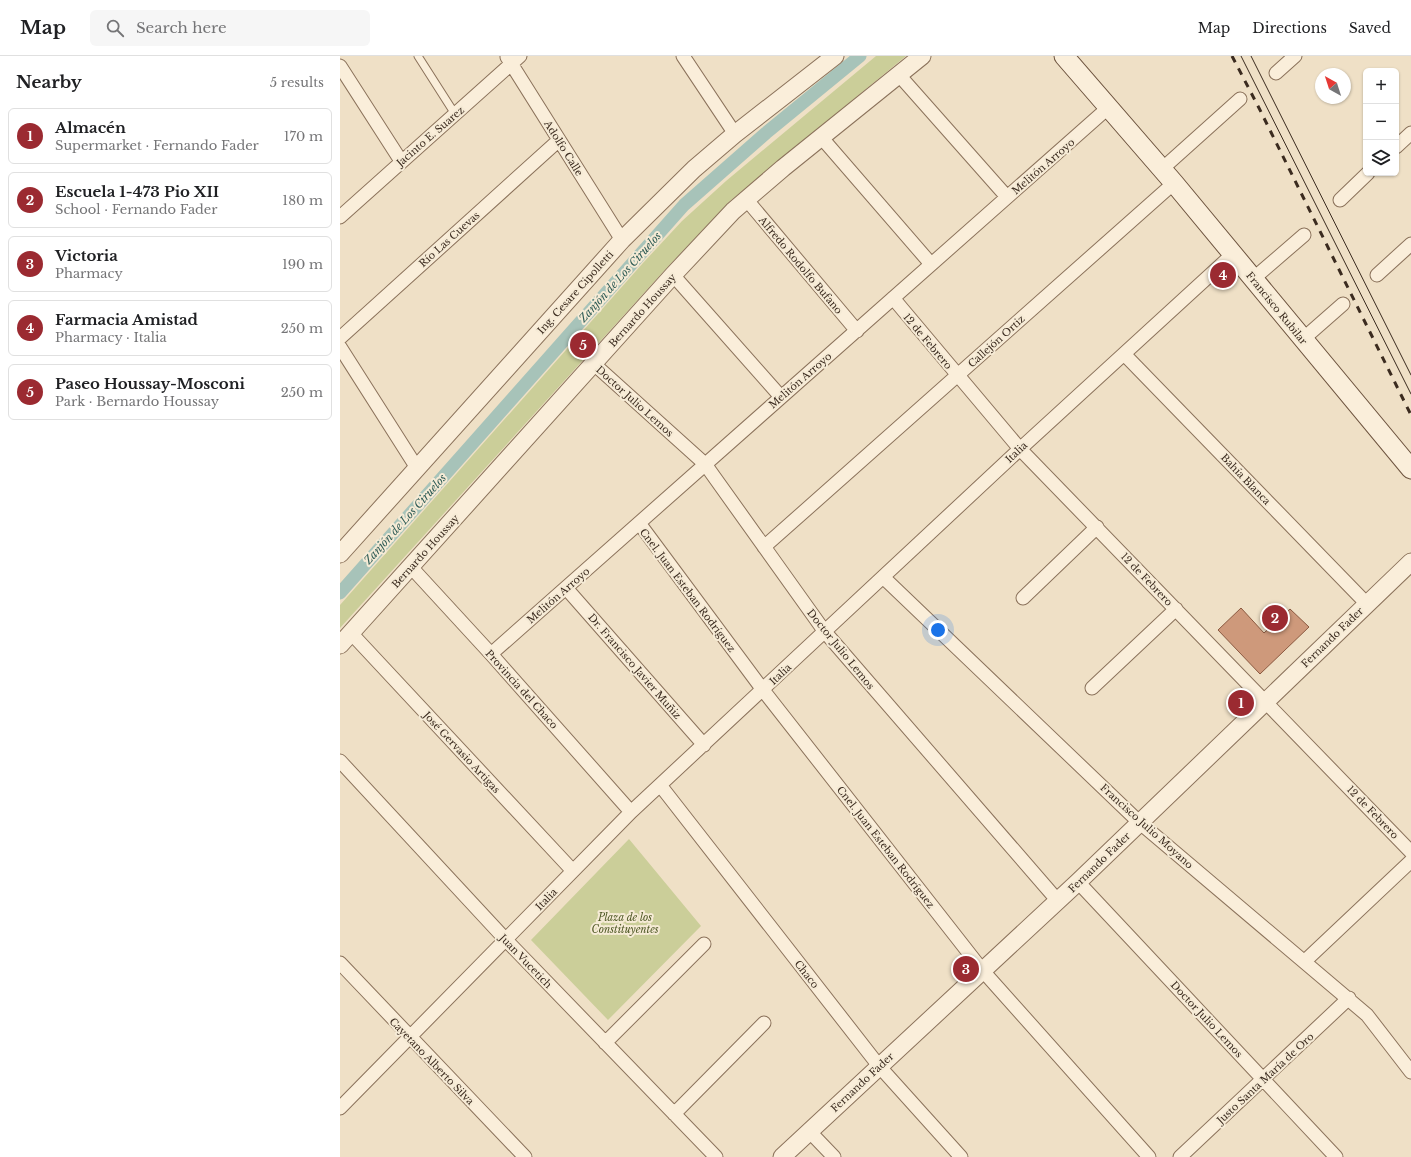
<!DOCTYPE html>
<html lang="en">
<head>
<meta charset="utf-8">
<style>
  :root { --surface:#fff; --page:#f6f6f6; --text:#202124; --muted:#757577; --line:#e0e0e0; --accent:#9b2a31 }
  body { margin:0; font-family:"Libre Baskerville",serif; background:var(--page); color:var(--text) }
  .controls { position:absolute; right:12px; top:12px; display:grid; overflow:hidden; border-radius:6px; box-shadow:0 1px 3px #0004 }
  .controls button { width:36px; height:36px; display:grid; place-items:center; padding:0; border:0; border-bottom:1px solid var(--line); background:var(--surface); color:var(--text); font:20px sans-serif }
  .compass { position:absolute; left:975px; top:12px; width:36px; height:36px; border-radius:50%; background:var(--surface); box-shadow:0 1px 3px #0004; rotate:321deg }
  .you { position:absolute; left:598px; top:574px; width:14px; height:14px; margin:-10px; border:3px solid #fff; border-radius:50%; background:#1a73e8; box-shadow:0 0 0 6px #1a73e833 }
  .badge { display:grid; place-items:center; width:26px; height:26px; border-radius:50%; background:var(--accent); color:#fff; font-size:13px; font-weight:700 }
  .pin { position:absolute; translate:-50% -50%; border:2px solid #fff; box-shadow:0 1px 4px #0006 }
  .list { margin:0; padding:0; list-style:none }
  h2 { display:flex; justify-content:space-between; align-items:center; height:52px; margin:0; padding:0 16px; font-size:17px }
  h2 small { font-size:13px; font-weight:400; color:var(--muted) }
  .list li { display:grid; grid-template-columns:26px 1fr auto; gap:12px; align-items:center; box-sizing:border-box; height:56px; margin:0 8px 8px; padding:0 8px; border:1px solid var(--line); border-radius:6px }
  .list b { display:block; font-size:15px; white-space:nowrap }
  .list p { margin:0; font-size:13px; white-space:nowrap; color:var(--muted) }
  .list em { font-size:13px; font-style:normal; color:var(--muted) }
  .icon { flex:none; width:22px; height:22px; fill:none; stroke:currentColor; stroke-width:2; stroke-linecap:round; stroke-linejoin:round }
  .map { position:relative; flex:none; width:1071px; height:1101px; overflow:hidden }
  header { display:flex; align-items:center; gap:24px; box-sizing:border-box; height:56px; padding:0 20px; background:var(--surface); border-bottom:1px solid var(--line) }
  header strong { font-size:19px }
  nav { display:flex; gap:22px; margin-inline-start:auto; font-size:14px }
  .search { width:280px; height:36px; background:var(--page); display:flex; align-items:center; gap:10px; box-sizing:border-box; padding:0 14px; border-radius:6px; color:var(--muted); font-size:15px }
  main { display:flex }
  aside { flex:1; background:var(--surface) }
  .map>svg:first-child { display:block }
</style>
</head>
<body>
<header>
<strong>Map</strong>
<div class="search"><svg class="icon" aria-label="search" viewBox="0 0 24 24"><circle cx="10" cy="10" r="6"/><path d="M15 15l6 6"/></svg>Search here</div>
<nav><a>Map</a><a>Directions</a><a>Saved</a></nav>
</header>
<main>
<aside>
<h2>Nearby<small>5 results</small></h2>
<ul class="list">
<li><span class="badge">1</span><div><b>Almacén</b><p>Supermarket · Fernando Fader</p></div><em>170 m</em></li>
<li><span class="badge">2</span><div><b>Escuela 1-473 Pio XII</b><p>School · Fernando Fader</p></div><em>180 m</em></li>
<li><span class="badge">3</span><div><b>Victoria</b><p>Pharmacy</p></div><em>190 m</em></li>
<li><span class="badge">4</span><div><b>Farmacia Amistad</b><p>Pharmacy · Italia</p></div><em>250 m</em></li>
<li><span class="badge">5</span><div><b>Paseo Houssay-Mosconi</b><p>Park · Bernardo Houssay</p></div><em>250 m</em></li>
</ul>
</aside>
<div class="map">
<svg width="1071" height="1101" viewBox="0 0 1071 1101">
  <rect width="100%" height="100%" fill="#efe0c6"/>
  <!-- green -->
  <path fill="#cbce99" d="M536,0H566L390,145L323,216L0,572V549L303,207L342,165L386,125Z
    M289,783L361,870L268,964L191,884Z"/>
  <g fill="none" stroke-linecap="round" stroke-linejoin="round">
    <!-- canal -->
    <path stroke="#a7c3b9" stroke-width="13" d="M0,537L344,149L426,77L520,0"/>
  </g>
  <!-- building -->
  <path fill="#ce997b" stroke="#8b5940" d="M901,552L924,577L950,553L969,571L920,618L878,574Z"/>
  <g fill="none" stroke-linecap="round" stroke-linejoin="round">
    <!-- service casing -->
    <g stroke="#8b725b" stroke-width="9">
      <path id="service" d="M78,0L115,58"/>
    </g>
    <!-- minor casing -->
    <g stroke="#8b725b" stroke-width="15">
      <path id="minor" d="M343,0L395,78
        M167,1L282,184
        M0,10L61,105
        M936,17L955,0
        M559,19L667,141
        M481,81L591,208
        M1056,91L1071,77
        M822,113L900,43
        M406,143L517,275
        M1000,144L1028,117
        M0,161L180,0
        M333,219L441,341
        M1037,219L1071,188
        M913,223L964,179
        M553,242L680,393L1071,796
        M0,282L219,84
        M962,284L1003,248
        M0,291L77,412
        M784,298L1027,548
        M254,308L365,408L485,576L718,845
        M299,467L423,634L643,915L809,1101
        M424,491L834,127
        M71,511L151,598L291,756
        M543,521L799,766L1027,959L1071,1016
        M226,532L364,689
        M683,542L757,471
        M11,577L233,815
        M151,598L769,51
        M752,632L836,553
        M0,705L166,884L376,1101
        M320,729L539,1010L621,1101
        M738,826L996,1101
        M965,905L1071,805
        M0,907L185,1101
        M265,987L364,888
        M0,1052L291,756L680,393L893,198
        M334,1058L424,967
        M470,1076L494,1101
        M840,1101L1009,942"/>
    </g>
    <!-- tertiary casing -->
    <g stroke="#8b725b" stroke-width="19">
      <path id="tertiary" d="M0,498L282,184L354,113L395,78L495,0
        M0,589L333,219L393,155L443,112L582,0
        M442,1101L738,826L1071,506"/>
    </g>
    <!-- secondary casing -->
    <g stroke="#6d533e" stroke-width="21">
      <path id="secondary" d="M724,0L834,127L1071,413"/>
    </g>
    <!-- service -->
    <use href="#service" stroke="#faeeda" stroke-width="7"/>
    <!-- minor -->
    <use href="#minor" stroke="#faeeda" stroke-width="13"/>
    <!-- tertiary -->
    <use href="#tertiary" stroke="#faeeda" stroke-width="17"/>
    <!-- secondary -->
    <use href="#secondary" stroke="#faeeda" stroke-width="19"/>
    <!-- tram -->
    <path stroke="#3b2b1f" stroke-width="1" d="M901,0L1071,338
      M911,0L1071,319"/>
    <!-- rail -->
    <path stroke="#3b2b1f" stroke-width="3" stroke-dasharray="7 7" stroke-linecap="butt" d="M892,0L919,52L1071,359"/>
  </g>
  <g text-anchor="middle" stroke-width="4" stroke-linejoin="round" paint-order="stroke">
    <!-- street labels -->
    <g font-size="10" fill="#3b2b1f" stroke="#f6ebd6">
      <text transform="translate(90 80) rotate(-41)" y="4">Jacinto E. Suarez</text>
      <text transform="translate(224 92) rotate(58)" y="4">Adolfo Calle</text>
      <text transform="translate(703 110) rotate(-41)" y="4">Melitón Arroyo</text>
      <text transform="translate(109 183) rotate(-42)" y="4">Río Las Cuevas</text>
      <text transform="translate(461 209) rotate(50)" y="4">Alfredo Rodolfo Bufano</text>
      <text transform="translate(235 236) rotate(-48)" y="4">Ing. Cesare Cipolletti</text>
      <text transform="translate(937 252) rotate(51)" y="4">Francisco Rubilar</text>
      <text transform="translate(302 254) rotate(-48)" y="4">Bernardo Houssay</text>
      <text transform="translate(588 285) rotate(50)" y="4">12 de Febrero</text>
      <text transform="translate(656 285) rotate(-42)" y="4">Callejón Ortiz</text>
      <text transform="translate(460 324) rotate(-41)" y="4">Melitón Arroyo</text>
      <text transform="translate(295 345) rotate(42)" y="4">Doctor Julio Lemos</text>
      <text transform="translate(676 396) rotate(-43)" y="4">Italia</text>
      <text transform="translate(906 423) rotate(46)" y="4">Bahía Blanca</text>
      <text transform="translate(85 495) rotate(-48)" y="4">Bernardo Houssay</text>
      <text transform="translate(807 523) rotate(46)" y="4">12 de Febrero</text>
      <text transform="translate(348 534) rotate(53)" y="4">Cnel. Juan Esteban Rodríguez</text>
      <text transform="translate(218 539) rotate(-41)" y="4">Melitón Arroyo</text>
      <text transform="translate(992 581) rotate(-44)" y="4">Fernando Fader</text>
      <text transform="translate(501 593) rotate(51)" y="4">Doctor Julio Lemos</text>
      <text transform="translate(295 610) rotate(49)" y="4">Dr. Francisco Javier Muñiz</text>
      <text transform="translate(440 618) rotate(-43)" y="4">Italia</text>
      <text transform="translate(182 633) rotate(48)" y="4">Provincia del Chaco</text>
      <text transform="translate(122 696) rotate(47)" y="4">José Gervasio Artigas</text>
      <text transform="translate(1033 756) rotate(46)" y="4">12 de Febrero</text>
      <text transform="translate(807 770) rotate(42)" y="4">Francisco Julio Moyano</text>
      <text transform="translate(546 791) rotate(52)" y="4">Cnel. Juan Esteban Rodríguez</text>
      <text transform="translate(759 806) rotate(-44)" y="4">Fernando Fader</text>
      <text transform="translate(206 843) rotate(-46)" y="4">Italia</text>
      <text transform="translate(186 905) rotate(46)" y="4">Juan Vucetich</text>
      <text transform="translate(467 918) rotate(52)" y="4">Chaco</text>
      <text transform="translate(867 963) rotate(47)" y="4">Doctor Julio Lemos</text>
      <text transform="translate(92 1005) rotate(46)" y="4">Cayetano Alberto Silva</text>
      <text transform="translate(925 1022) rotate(-43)" y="4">Justo Santa María de Oro</text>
      <text transform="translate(522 1026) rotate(-43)" y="4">Fernando Fader</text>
    </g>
    <!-- park labels -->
    <g font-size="10" font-style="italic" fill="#4e5825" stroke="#f6ebd6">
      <text x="285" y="865">Plaza de los<tspan x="285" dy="12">Constituyentes</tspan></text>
    </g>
    <!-- water labels -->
    <g font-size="11" font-style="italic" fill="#2e5b55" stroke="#f6ebd6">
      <text transform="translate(280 221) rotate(-48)" y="4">Zanjón de Los Ciruelos</text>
      <text transform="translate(65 463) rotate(-48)" y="4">Zanjón de Los Ciruelos</text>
    </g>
  </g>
</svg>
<div class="controls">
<button>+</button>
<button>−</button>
<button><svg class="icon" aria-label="layers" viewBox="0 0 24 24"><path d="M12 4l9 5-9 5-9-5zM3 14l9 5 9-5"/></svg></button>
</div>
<svg class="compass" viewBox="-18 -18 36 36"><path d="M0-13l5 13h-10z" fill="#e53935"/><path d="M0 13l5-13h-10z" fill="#757577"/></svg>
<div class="you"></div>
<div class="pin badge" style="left:901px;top:647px">1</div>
<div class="pin badge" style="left:935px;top:562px">2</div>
<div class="pin badge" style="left:626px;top:913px">3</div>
<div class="pin badge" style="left:883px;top:219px">4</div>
<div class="pin badge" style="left:243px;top:289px">5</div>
</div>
</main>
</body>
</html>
